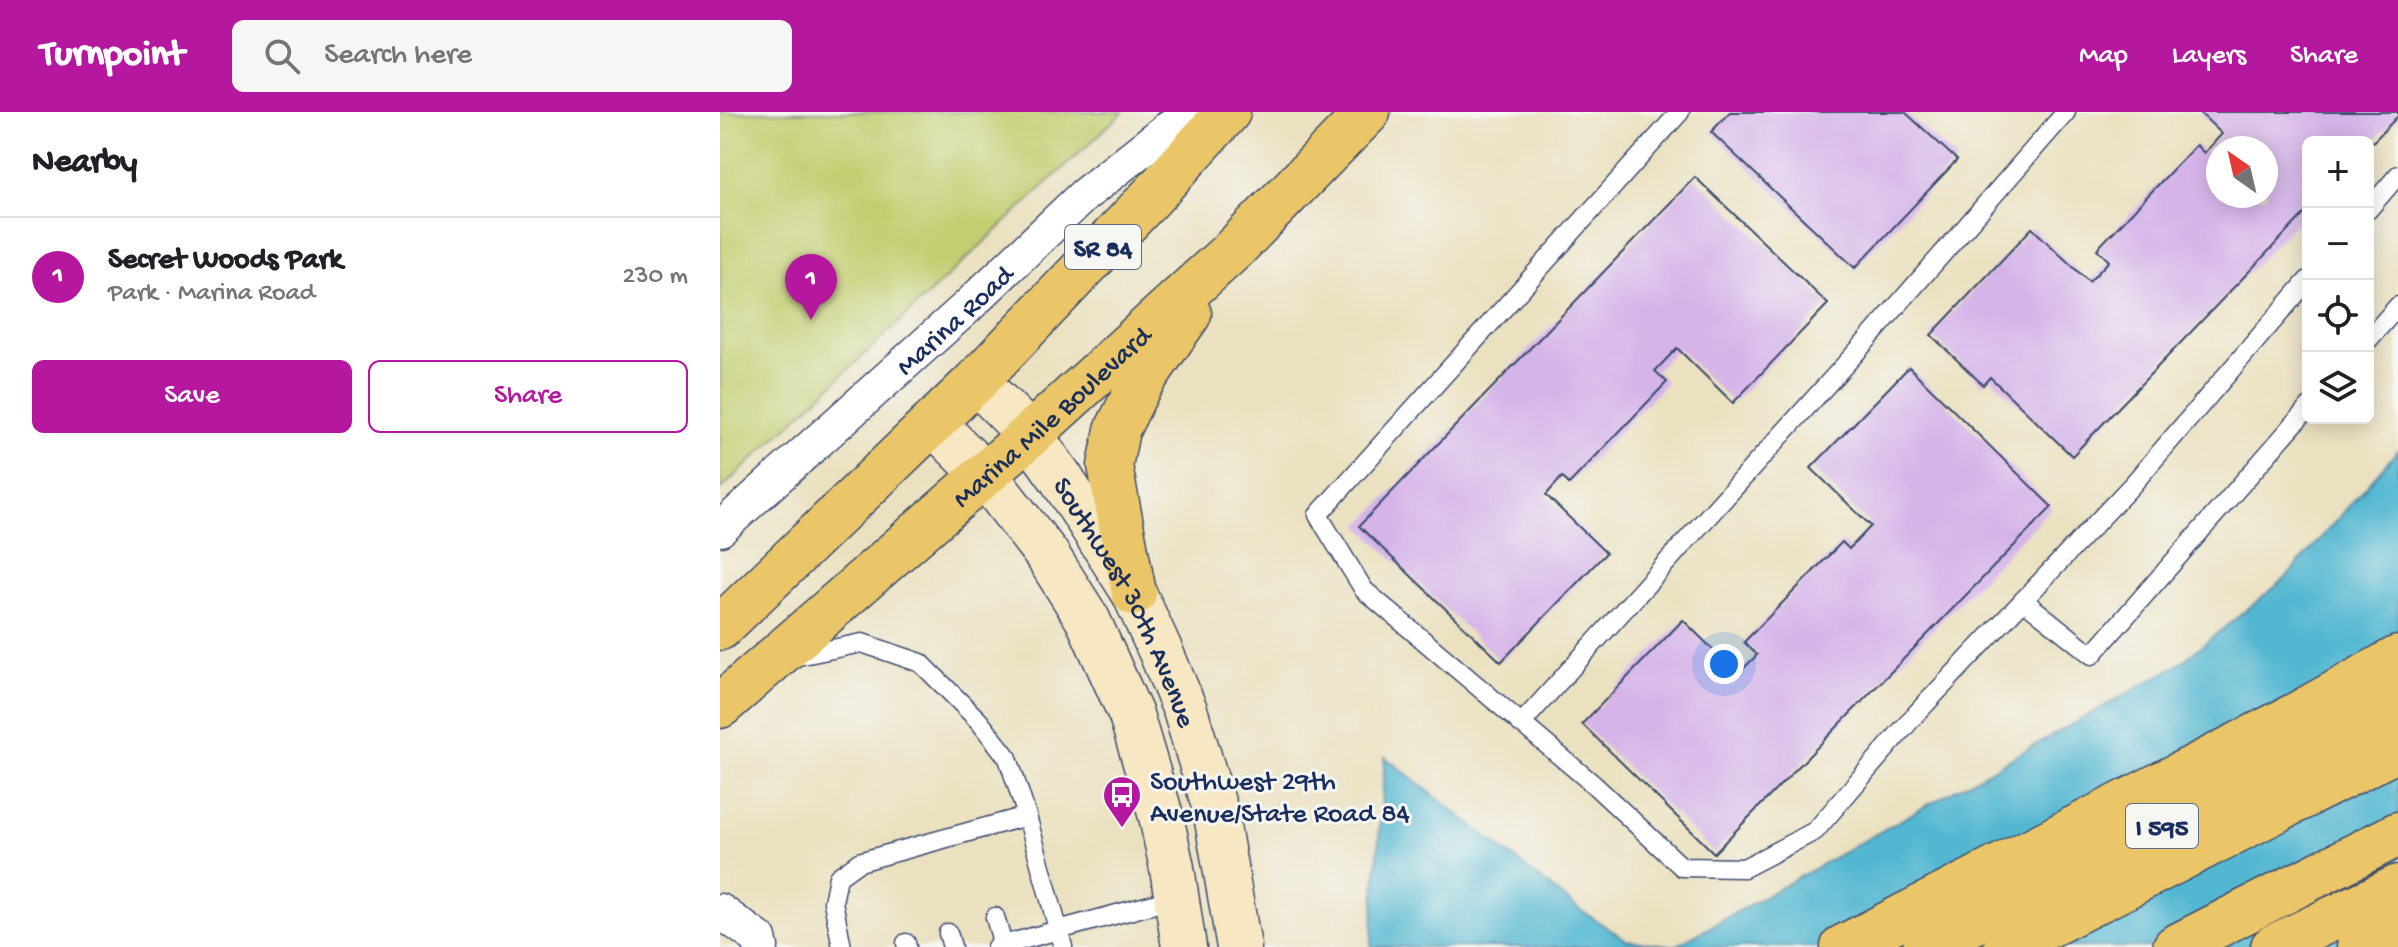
<!DOCTYPE html>
<html lang="en">
<head>
<meta charset="utf-8">
<style>
  :root { --surface:#fff; --page:#f6f6f6; --text:#202124; --muted:#757577; --line:#e0e0e0; --accent:#b5179e }
  body { margin:0; font-family:"Gochi Hand",sans-serif; background:var(--page); color:var(--text) }
  .controls { position:absolute; right:24px; top:24px; display:grid; overflow:hidden; border-radius:12px; box-shadow:0 4px 20px #0003 }
  .controls button { width:72px; height:72px; display:grid; place-items:center; padding:0; border:0; border-bottom:2px solid var(--line); background:var(--surface); color:var(--text); font:40px sans-serif }
  .compass { position:absolute; left:1486px; top:24px; width:72px; height:72px; border-radius:50%; background:var(--surface); box-shadow:0 4px 20px #0003; rotate:326deg }
  .you { position:absolute; left:1004px; top:552px; width:28px; height:28px; margin:-20px; border:6px solid #fff; border-radius:50%; background:#1a73e8; box-shadow:0 0 0 12px #1a73e833 }
  .badge { display:grid; place-items:center; width:52px; height:52px; border-radius:50%; background:var(--accent); color:#fff; font-size:26px; font-weight:700 }
  .pin { position:absolute; translate:-50% -66px; filter:drop-shadow(0 2px 4px #0008) }
  .pin::after { content:''; position:absolute; top:42px; width:28px; height:24px; background:inherit; clip-path:polygon(0 0,100% 0,50% 100%) }
  .list { margin:0; padding:0; list-style:none }
  h2 { display:flex; justify-content:space-between; align-items:center; height:104px; margin:0; padding:0 32px; font-size:34px }
  h2 small { font-size:26px; font-weight:400; color:var(--muted) }
  .list li { display:grid; grid-template-columns:52px 1fr auto; gap:24px; align-items:center; box-sizing:border-box; height:120px; padding:0 32px; border-top:2px solid var(--line) }
  .list b { display:block; font-size:30px; white-space:nowrap }
  .list p { margin:0; font-size:26px; white-space:nowrap; color:var(--muted) }
  .list em { font-size:26px; font-style:normal; color:var(--muted) }
  .actions { display:flex; gap:16px; padding:24px 32px }
  .actions a { flex:1; padding:18px 0; border:2px solid var(--accent); border-radius:12px; text-align:center; font-size:28px; color:var(--accent) }
  .actions .main { background:var(--accent); color:#fff }
  .icon { flex:none; width:44px; height:44px; fill:none; stroke:currentColor; stroke-width:2; stroke-linecap:round; stroke-linejoin:round }
  .map { position:relative; flex:none; width:1678px; height:835px; overflow:hidden }
  header { display:flex; align-items:center; gap:48px; box-sizing:border-box; height:112px; padding:0 40px; background:var(--accent); color:#fff }
  header strong { font-size:38px }
  nav { display:flex; gap:44px; margin-inline-start:auto; font-size:28px }
  .search { width:560px; height:72px; background:var(--page); display:flex; align-items:center; gap:20px; box-sizing:border-box; padding:0 28px; border-radius:12px; color:var(--muted); font-size:30px }
  main { display:flex }
  aside { flex:1; background:var(--surface) }
  .map>svg:first-child { display:block }
</style>
</head>
<body>
<header>
<strong>Turnpoint</strong>
<div class="search"><svg class="icon" aria-label="search" viewBox="0 0 24 24"><circle cx="10" cy="10" r="6"/><path d="M15 15l6 6"/></svg>Search here</div>
<nav><a>Map</a><a>Layers</a><a>Share</a></nav>
</header>
<main>
<aside>
<h2>Nearby<small></small></h2>
<ul class="list">
<li><span class="badge">1</span><div><b>Secret Woods Park</b><p>Park · Marina Road</p></div><em>230 m</em></li>
</ul>
<div class="actions"><a class="main">Save</a><a>Share</a></div>
</aside>
<div class="map">
<svg width="1678" height="835" viewBox="0 0 1678 835">
  <rect width="100%" height="100%" fill="#f6f6f2"/>
  <filter id="ink" filterUnits="userSpaceOnUse"><feTurbulence type="fractalNoise" baseFrequency=".0125" numOctaves="2"/><feDisplacementMap in="SourceGraphic" scale="16" xChannelSelector="R" yChannelSelector="G"/><feConvolveMatrix kernelMatrix="1 2 1 2 8 2 1 2 1" color-interpolation-filters="sRGB"/></filter>
  <filter id="wash" filterUnits="userSpaceOnUse"><feTurbulence type="fractalNoise" baseFrequency=".006" numOctaves="4" result="noise"/><feDisplacementMap in="SourceGraphic" scale="32" xChannelSelector="R" yChannelSelector="G"/><feGaussianBlur stdDeviation="1.8" result="paint"/><feColorMatrix in="noise" values="0 0 0 0 0 0 0 0 0 0 0 0 0 0 0 0 0 1.4 0 .05"/><feComposite in="paint" operator="in"/></filter>
  <g filter="url(#wash)">
    <rect width="100%" height="100%" fill="#ebe1c0"/>
    <!-- green -->
    <path fill="#c2ce70" stroke="#6e7e67" stroke-width="2" d="M0,0H403L0,378Z"/>
    <!-- water -->
    <path fill="#52b7d1" stroke="#367398" stroke-width="2" d="M1678,338V835H651L665,645L857,796L907,828L956,834L1458,553L1565,467Z"/>
    <g id="blocks">
      <!-- building -->
      <path fill="#d5b4e9" fill-rule="evenodd" d="M1010,0H1185L1237,48L1135,156L991,20Z
        M1479,0H1678V4L1648,35V30H1588V98L1352,344L1270,265L1263,273L1211,223L1312,116L1369,170L1389,149L1377,137L1476,33L1484,41L1502,22ZM1498,36H1546V84H1498Z
        M975,65L1108,192L1013,291L957,236L935,259L947,270L849,372L842,365L826,383L886,441L781,550L639,414Z
        M1189,255L1332,395L994,741L862,612L963,508L1018,562L1037,543L1024,530L1122,430L1129,437L1151,414L1091,356Z"/>
    </g>
  </g>
  <g filter="url(#ink)">
    <use href="#blocks" fill-opacity="0" stroke="#3a4a6d" stroke-width="2"/>
    <g fill="none" stroke-linecap="round" stroke-linejoin="round">
      <!-- service casing -->
      <g stroke="#3a4a6d" stroke-width="21">
        <path id="service" d="M960,0L598,403L644,478L873,672L962,755L1024,756L1095,719L1195,603L1413,372L1588,168
          M1648,98L1678,63
          M1648,228L1678,194
          M1303,488L1372,543L1588,296
          M73,545L142,531L201,551L259,609L288,646L307,704L343,835
          M801,612L1149,226L1346,0
          M275,805L283,833
          M228,821L232,835
          M186,831L187,835
          M122,835L113,790L118,765L139,750L307,704
          M276,835L456,786"/>
      </g>
      <!-- minor casing -->
      <g stroke="#3a4a6d" stroke-width="37">
        <g id="minor">
          <path id="s1" d="M0,417L246,196L364,83L469,0"/>
          <path d="M0,799L39,827L41,835"/>
        </g>
      </g>
      <!-- secondary casing -->
      <g stroke="#3a4a6d" stroke-width="47">
        <g id="secondary">
          <path id="s2" d="M256,269L310,323L341,366L414,481L440,538L465,598L495,697L519,835"/>
          <path d="M213,311L265,363L327,443L368,508L411,603L441,704L452,756L464,835"/>
        </g>
      </g>
      <!-- primary casing -->
      <g stroke="#3a4a6d" stroke-width="47">
        <g id="primary">
          <path d="M414,481L390,354L397,318L419,274L469,202"/>
          <path d="M0,516L256,269L433,83L508,0"/>
          <path id="s3" d="M0,594L310,323L514,137L648,0"/>
        </g>
      </g>
      <!-- motorway casing -->
      <g stroke="#3a4a6d" stroke-width="47">
        <path id="motorway" d="M1123,835L1576,603L1678,546
          M1205,835L1678,592
          M1286,835L1678,637
          M1455,835L1678,722
          M1553,835L1678,775
          M1639,835L1678,821"/>
      </g>
      <!-- service -->
      <use href="#service" stroke="#fff" stroke-width="18"/>
      <!-- minor -->
      <use href="#minor" stroke="#fff" stroke-width="34"/>
      <!-- secondary -->
      <use href="#secondary" stroke="#f7e8c3" stroke-width="44"/>
      <!-- primary -->
      <use href="#primary" stroke="#eac669" stroke-width="44"/>
      <!-- motorway -->
      <use href="#motorway" stroke="#eac669" stroke-width="44"/>
    </g>
  </g>
  <!-- icons -->
  <defs>
    <g id="bus-pin" transform="scale(2)"><path d="M0 17L-7.5 6A9.5 9.5 0 1 1 7.5 6Z" fill="#b5179e" stroke="#f6f6f2"/><path d="M-5-6H5V4H4V6H2V4H-2V6H-4V4H-5ZM-3.5-4V0h7V-4ZM-3.5 1.2v1.5H-2V1.2ZM2 1.2v1.5H3.5V1.2Z" fill="#fff"/></g>
  </defs>
  <g fill-rule="evenodd">
    <use href="#bus-pin" x="402" y="683"/>
  </g>
  <g text-anchor="middle" stroke-width="6" stroke-linejoin="round" paint-order="stroke">
    <!-- shield labels -->
    <g fill="#f6f6f2" stroke="#5d6b8a" stroke-width="2">
      <rect x="345" y="113" width="76" height="44" rx="6"/>
      <rect x="1406" y="692" width="72" height="44" rx="6"/>
    </g>
    <g font-size="26" font-weight="bold" fill="#1b2f5e">
      <text x="383" y="144">SR 84</text>
      <text x="1442" y="723">I 595</text>
    </g>
    <!-- street labels -->
    <g font-size="28" fill="#1b2f5e" stroke="#f6f6f2">
      <text dy="10" stroke="none"><textPath href="#s1" startOffset="314">Marina Road</textPath></text>
      <text dy="10" stroke="none"><textPath href="#s3" startOffset="440">Marina Mile Boulevard</textPath></text>
      <text dy="10" stroke="none"><textPath href="#s2" startOffset="270">Southwest 30th Avenue</textPath></text>
    </g>
    <!-- poi labels -->
    <g font-size="28" fill="#1b2f5e" stroke="#f6f6f2" text-anchor="start">
      <text x="430" y="677">Southwest 29th<tspan x="430" dy="32">Avenue/State Road 84</tspan></text>
    </g>
  </g>
</svg>
<div class="controls">
<button>+</button>
<button>−</button>
<button><svg class="icon" aria-label="locate" viewBox="0 0 24 24"><circle cx="12" cy="12" r="6"/><path d="M12 2v4M12 18v4M2 12h4M18 12h4"/></svg></button>
<button><svg class="icon" aria-label="layers" viewBox="0 0 24 24"><path d="M12 4l9 5-9 5-9-5zM3 14l9 5 9-5"/></svg></button>
</div>
<svg class="compass" viewBox="-18 -18 36 36"><path d="M0-13l5 13h-10z" fill="#e53935"/><path d="M0 13l5-13h-10z" fill="#757577"/></svg>
<div class="you"></div>
<div class="pin badge" style="left:91px;top:208px">1</div>
</div>
</main>
</body>
</html>
